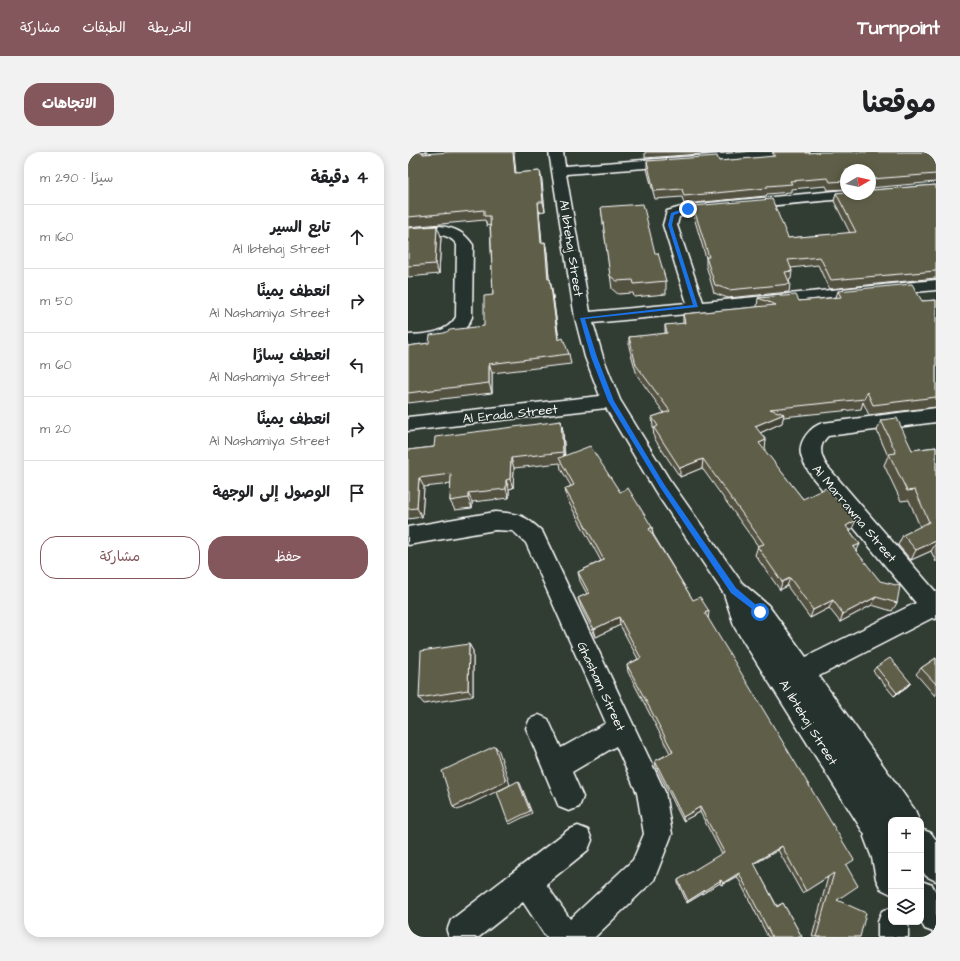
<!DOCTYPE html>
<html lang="ar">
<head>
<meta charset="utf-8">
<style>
  :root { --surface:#fff; --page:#f2f2f2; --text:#202124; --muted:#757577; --line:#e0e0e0; --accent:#84575d }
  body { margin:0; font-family:"Architects Daughter","Playpen Sans Arabic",sans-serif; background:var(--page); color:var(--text); direction:rtl }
  .controls { position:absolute; right:12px; bottom:12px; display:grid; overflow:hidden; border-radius:8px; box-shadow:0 2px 10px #0003 }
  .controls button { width:36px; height:36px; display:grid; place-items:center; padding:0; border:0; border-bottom:1px solid var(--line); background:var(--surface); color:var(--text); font:20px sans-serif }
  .compass { position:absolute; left:432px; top:12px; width:36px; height:36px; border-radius:50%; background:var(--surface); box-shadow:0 2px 10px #0003; rotate:81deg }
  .stop { position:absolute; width:12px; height:12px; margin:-9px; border:3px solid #1a73e8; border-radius:50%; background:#fff }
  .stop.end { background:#1a73e8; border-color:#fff; box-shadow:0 1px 4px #0008 }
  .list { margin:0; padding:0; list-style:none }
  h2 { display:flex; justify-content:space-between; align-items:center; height:52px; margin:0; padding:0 16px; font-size:17px }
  h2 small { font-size:13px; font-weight:400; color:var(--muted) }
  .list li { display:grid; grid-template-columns:26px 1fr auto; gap:12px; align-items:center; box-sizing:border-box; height:64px; padding:0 16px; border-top:1px solid var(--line) }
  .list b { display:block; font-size:15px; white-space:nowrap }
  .list p { margin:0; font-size:13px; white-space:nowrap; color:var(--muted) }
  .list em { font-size:13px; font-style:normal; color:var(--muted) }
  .actions { display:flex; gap:8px; padding:12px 16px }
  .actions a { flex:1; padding:9px 0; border:1px solid var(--accent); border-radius:16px; text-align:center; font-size:14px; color:var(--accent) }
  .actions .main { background:var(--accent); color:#fff }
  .icon { flex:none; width:22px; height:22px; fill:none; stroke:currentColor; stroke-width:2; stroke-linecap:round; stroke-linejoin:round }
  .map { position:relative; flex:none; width:528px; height:785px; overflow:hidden; direction:ltr; border-radius:16px }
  header { display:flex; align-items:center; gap:24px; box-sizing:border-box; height:56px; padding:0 20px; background:var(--accent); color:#fff }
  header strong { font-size:19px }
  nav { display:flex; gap:22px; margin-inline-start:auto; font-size:14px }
  .intro { display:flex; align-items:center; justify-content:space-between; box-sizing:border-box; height:96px; padding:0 24px }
  h1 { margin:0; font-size:28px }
  .button { padding:10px 18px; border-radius:16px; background:var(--accent); color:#fff; font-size:14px; font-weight:700 }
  main { display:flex; gap:24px; padding:0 24px }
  aside { flex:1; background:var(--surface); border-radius:16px; box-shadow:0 2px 10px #0003 }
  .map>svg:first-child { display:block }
</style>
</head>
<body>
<header>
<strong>Turnpoint</strong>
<nav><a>الخريطة</a><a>الطبقات</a><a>مشاركة</a></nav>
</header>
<div class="intro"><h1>موقعنا</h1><a class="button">الاتجاهات</a></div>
<main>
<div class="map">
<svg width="528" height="785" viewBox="0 0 528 785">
  <rect width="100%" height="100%" fill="#313c33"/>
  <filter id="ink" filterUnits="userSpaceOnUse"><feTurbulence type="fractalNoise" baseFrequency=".025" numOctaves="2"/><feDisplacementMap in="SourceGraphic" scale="8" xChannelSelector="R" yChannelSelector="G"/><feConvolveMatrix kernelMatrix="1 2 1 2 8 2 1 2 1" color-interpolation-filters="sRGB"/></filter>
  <g filter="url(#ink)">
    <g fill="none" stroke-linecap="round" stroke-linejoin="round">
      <!-- minor casing -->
      <g stroke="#fff" stroke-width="3">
        <path id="minor" d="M141,0H155L157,14L341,0H401L399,3L394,4L158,22L182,160L279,151L255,73L259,59L280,53L438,38V42H453L451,45L446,46L282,61L271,65L269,73L295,150L528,128V138L185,171L195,205L212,248L261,327L334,431L360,453L398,505L508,451L405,326C400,319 395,311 393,303C390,289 403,274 415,271L528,256V270L420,284C410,294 412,303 419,314L528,440V467L524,466L411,524L507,658L511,668H483V672L478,665L483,672V742L473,737L468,727L464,706L456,685L457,683L327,476L316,442L247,339L198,256L0,279V265L192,244L177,205L167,166Z
          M32,74C47,76 56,80 65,93L64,165L60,173L52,182L39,189L0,195V183C18,182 38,182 48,165L49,93C39,77 16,83 0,85V77Z
          M87,360C112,362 115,362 134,379L257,640L264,682L246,728L187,785H138L115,750L71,785H41L39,779L43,768L160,678L170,674L180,678L184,688L180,698L138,732L162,767L225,708L236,682L229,641L208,594L164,620L175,645L171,655L161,659L151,655L118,576L122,567L131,563L140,567L153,596L198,571L118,391L105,379L87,378L0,393V375Z
          M513,677L523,681L528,688V729L518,724L513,717Z
          M513,729L524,733L528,740V781L517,777L513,770Z
          M483,756V770H500V785H470V770L474,759Z"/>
      </g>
      <!-- minor -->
      <use href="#minor" fill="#26332d" fill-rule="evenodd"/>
    </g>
    <!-- wall -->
    <path fill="#525140" stroke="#fff" d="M0,0H19V2L108,21L132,19L137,59L131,60L134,91L137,90L139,100L141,127L144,137L151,187L161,202L163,212L84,221V241L0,251V194L21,191L76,174L85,143L82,73L79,74L77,68L0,75Z
      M237,0H305V1L237,6Z
      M365,0L398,1L528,0V30L462,36V18H438V37L420,38L418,34L383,37V40L359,42L358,44L276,52L274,45L247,47L239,17V9H311L364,5Z
      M528,33V126L421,137L410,113L383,116L384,119L383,127L381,128L382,132L381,140L320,146L306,141L298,113V106L285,62V54L380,86L442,81L426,49L428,41Z
      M193,55L247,101L258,129V142L226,145L225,141L210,142L204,137Z
      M0,76L33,84L31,122L0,125Z
      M430,139L514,149L528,148V255L461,263L455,250L453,257L375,265L374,271L352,281L358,288L356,298L395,347L444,377L442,379L452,392L448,399L489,451L484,459L464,453L432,470L421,456L402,466L379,434L372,438L347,403L350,394L294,316L272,325L246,286L244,265L256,261L229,223L221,195V185L257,182V173L275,172V162L349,155L350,146L391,149L428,145Z
      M473,268L504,298L528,295V410L523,399L503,408L490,393L495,383L512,375L501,348L493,349L476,313L480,304L469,279Z
      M153,269L155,279L157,304L212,340L244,375L245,382L285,448L300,467L438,713L429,748L452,785H404L420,725L394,741L370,698L346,712L369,754L375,751L394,785H360L329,724L313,733L312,731L279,751L270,731V728L314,702L292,660L275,669L248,615L247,609L262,601L220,520L219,513L230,507L212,473L188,485L173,455L170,446L179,442L172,429L170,420L193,409L159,347L157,337L163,334L153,317L152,311L106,316L105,336L101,337V346L64,350V356L47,358L42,349L43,332L16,335L14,365L0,367V298L26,295Z
      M61,492L65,499V544L16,552L11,546Z
      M528,506V543L527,544L508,522L513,516Z
      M468,515L503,531L500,534L486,544L465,519Z"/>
    <!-- shaded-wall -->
    <path fill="#424234" stroke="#fff" d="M15,0H19L18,12L15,2Z
      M105,0H106L109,31L107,21Z
      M132,19L134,28L137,59L135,50Z
      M130,50L131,60L135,101L133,91Z
      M29,74L33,84L31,122L27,112Z
      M137,90L139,100L142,137L140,127Z
      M142,127L144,137L152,197L150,188Z
      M81,212L84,221V241L81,231Z
      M376,262L374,271L345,284L347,274Z
      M153,269L155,279L157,310L155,300Z
      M358,288L357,298L349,301L351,291Z
      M103,306L106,316L105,336L102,327Z
      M295,307L294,316L272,325V316Z
      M11,326L16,335L14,365L9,356Z
      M98,328L101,337V346L98,337Z
      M60,341L64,350V356L60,346Z
      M448,368L444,377L434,383L438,374Z
      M244,375L245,385L241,377Z
      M528,389V391L523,399L503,408L508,398Z
      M452,392L448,400L445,395Z
      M382,426L379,434L372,438L374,430Z
      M468,445L464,453L432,470L435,462Z
      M425,448L421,456L402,466L405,458Z
      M301,459L300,468L297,461Z
      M211,465L212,473L188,485L186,477Z
      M61,492L65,499V544L60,538Z
      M503,531L500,534L486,544L489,541Z
      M87,594L91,599L102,633L50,658L45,655Z
      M110,629L112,631L124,661L102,672L100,670Z
      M292,655V660L275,669V665Z
      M374,694L370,698L343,714L346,711Z
      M331,721L329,724L313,733L315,731Z
      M313,728L312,731L279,751L280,749Z"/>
    <!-- building -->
    <path fill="#5f5e4a" stroke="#fff" d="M0,0H15V2L42,0H105L107,21L132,19L135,50H130L133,91L137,90L140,127H142L150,188L155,186L161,202L81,212V231L0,241V194L21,191L22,183L36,181L42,178L76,174V144L85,143L82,64H76V58L0,65Z
      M365,0H398V1L413,0H528V22L464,27L462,33V18H438V29L422,30L420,26L382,29L384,32L359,34V36L276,44L274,37L246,39L239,9L309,4L311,9L367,4Z
      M528,33V119L423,128L412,105L380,108L384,119L377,120L382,132L321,138L307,133L298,105H301L285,54L364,47L380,86L448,80L428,41L438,40V42H462V37L464,38Z
      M235,52L247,101H250L258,129L226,132L225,128L209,129L202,124L193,55Z
      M29,74L27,112L0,114V76Z
      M504,132L514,149L528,148V245L465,253L459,240L456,247L362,257L376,262L347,274L358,288L351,291L395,347L418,336L448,368L438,374L452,392L445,395L472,429L492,434L489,451L468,445L435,462L425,448L405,458L382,426L374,430L349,394L356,392L295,307L272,316L246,276L250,274L244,265L262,259L228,213L221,185L259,181L257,173L277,171L275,162L368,153L350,146L388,143L391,149L433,145L430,139Z
      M489,266L504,298L528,295V389L508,398L495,383L521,370L507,338L499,339L481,302L488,301L473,268Z
      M153,269L155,300L103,306L102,327L98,328V337L60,341V346L42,349L43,322L11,326L9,356L0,357V298L26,295L27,285Z
      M182,294L212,340L220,336L244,375L241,377L285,448L292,445L301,459L297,461L446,708L438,713L450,734L429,748L458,761L452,785H408L426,721L398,739L374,694L346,711L369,755L375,751L394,785H364L331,721L315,731L313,728L280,749L270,728L316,700L292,655L275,665L247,609L265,600L219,513L233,506L211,465L186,477L170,446L181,441L170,420L196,408L157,337L166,333L151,306Z
      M61,492L60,538L11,546L13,499Z
      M482,506L503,531L489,541L468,515Z
      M528,506V532L513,516Z
      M87,594L98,629L45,655L34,619Z
      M110,629L122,659L100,670L89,640Z"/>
  </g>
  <!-- route -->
  <path fill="#1a73e8" d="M280,55L281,58L266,63L264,73L290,155L177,167L189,205L206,249L256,332L328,436L354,458L355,460L352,463L323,441L252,335L200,249L183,205L172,166L285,153L260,73L263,61Z"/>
  <g text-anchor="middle" stroke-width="3" stroke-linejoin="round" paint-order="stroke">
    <!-- street labels -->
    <g font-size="13" fill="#fff" stroke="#26332d">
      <text transform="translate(164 96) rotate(81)" y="5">Al Ibtehaj Street</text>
      <text transform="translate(102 261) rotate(-6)" y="5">Al Erada Street</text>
      <text transform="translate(447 361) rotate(50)" y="5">Al Marrawna Street</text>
      <text transform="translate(194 534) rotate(65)" y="5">Ghasham Street</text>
      <text transform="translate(401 570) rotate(58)" y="5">Al Ibtehaj Street</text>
    </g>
  </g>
</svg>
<div class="controls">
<button>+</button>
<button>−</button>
<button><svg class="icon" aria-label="layers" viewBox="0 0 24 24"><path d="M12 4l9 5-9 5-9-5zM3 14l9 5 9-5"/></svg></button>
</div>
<svg class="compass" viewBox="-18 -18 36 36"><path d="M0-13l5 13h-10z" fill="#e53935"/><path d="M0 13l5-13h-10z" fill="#757577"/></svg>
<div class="stop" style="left:352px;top:460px"></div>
<div class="stop end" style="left:280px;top:57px"></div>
</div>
<aside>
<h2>4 دقيقة<small>سيرًا · 290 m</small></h2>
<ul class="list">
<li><svg class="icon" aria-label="ahead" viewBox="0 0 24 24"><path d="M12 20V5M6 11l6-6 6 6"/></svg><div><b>تابع السير</b><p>Al Ibtehaj Street</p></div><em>160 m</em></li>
<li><svg class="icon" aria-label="right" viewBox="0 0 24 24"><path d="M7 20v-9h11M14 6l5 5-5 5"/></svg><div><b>انعطف يمينًا</b><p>Al Nashamiya Street</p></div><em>50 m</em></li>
<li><svg class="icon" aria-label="left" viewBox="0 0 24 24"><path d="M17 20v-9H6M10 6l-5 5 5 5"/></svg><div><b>انعطف يسارًا</b><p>Al Nashamiya Street</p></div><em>60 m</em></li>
<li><svg class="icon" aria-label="right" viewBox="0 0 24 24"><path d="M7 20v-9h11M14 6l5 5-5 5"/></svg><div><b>انعطف يمينًا</b><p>Al Nashamiya Street</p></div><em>20 m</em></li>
<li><svg class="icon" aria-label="arrive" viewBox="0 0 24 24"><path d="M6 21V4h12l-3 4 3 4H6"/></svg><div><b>الوصول إلى الوجهة</b></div></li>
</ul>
<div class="actions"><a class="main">حفظ</a><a>مشاركة</a></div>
</aside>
</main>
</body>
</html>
